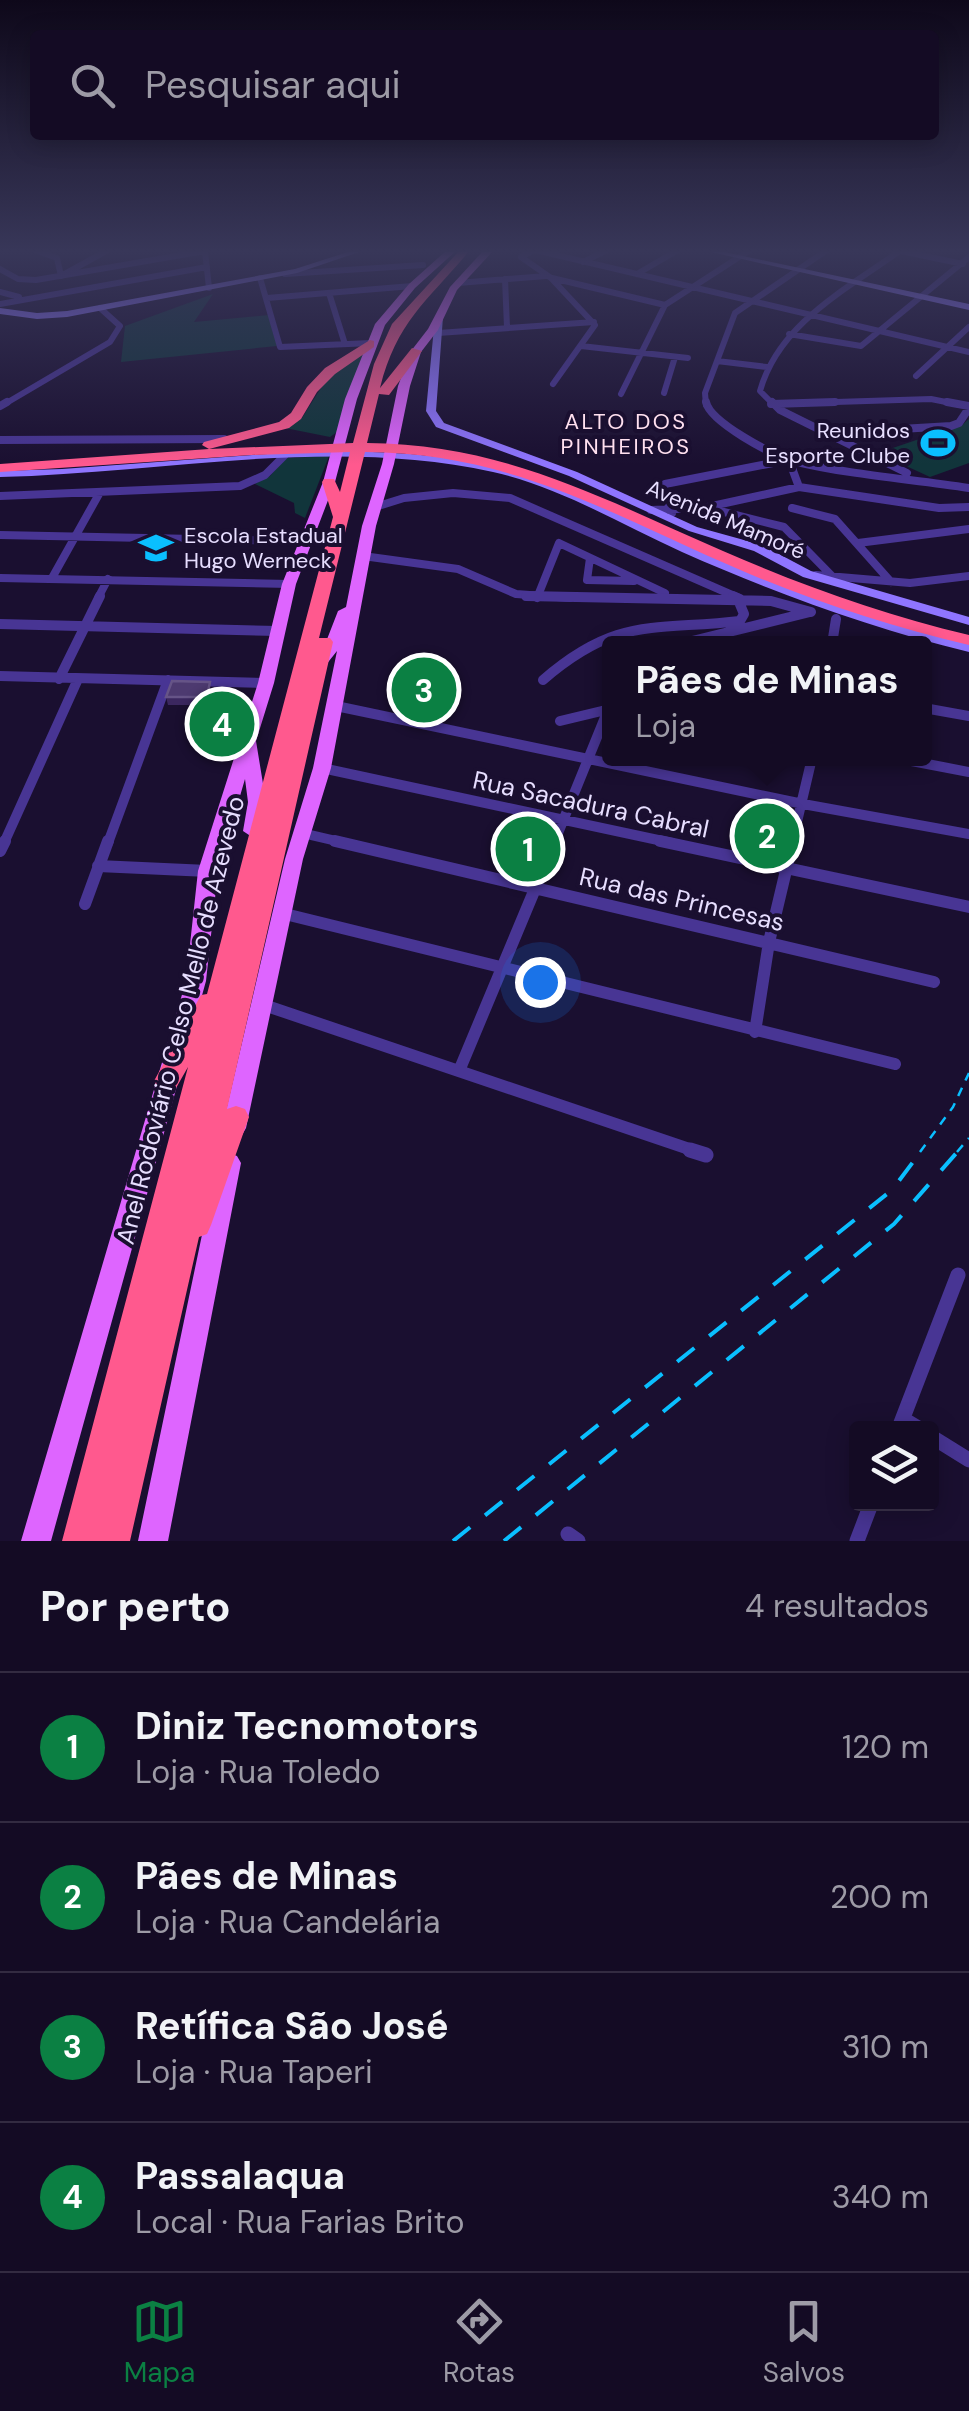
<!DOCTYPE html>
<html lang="pt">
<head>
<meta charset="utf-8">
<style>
  :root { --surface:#140b24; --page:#1d142c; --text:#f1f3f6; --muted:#9d9ba6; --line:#332b41; --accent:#0b8043 }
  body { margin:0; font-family:"DM Sans",sans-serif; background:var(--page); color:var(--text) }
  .controls { position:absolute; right:30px; bottom:30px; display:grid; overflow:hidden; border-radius:10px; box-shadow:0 5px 25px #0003 }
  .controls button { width:90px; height:90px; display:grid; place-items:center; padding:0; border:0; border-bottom:2px solid var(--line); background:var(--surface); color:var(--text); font:50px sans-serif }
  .you { position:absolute; left:540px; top:982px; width:35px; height:35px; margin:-25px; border:8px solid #fff; border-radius:50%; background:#1a73e8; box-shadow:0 0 0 15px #1a73e833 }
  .badge { display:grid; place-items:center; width:65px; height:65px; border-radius:50%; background:var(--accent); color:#fff; font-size:32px; font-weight:700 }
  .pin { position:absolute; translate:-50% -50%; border:5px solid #fff; box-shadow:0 2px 10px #0006 }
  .popup { position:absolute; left:602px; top:636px; width:330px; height:130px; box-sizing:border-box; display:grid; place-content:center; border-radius:10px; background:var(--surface); filter:drop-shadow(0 2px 8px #0005); font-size:32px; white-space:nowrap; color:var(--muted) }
  .popup b { font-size:38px; color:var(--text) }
  .popup::after { content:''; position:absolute; left:50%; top:100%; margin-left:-20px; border:20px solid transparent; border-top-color:var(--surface) }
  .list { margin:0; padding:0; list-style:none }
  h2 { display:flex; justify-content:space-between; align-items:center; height:130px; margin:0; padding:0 40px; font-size:42px }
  h2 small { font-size:32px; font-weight:400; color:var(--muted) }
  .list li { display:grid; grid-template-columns:65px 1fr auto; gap:30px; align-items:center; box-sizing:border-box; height:150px; padding:0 40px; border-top:2px solid var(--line) }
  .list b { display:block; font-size:38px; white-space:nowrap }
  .list p { margin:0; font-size:32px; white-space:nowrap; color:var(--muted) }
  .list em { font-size:32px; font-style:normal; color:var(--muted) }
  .icon { flex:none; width:55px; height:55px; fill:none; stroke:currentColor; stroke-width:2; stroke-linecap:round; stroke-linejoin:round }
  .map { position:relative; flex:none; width:969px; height:1541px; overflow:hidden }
  .search { position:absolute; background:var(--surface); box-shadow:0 5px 25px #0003; left:30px; right:30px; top:30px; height:110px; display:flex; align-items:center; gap:25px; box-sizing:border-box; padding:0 35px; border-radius:10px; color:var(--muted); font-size:38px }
  .sheet { height:730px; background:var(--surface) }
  nav { display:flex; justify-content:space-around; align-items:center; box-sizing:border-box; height:140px; border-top:2px solid var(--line); background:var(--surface); font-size:28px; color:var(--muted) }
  nav a { display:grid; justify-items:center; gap:5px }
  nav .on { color:var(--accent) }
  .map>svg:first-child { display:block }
</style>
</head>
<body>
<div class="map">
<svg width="969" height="1541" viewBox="0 0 969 1541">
  <rect width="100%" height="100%" fill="#1a0f30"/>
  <!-- green -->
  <path fill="#11353b" d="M213,294L194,322L269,315L277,346L121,362L125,326Z
    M366,347L344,427L330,437L280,427L302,418L326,380Z
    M969,419V463L930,477L878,453L937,433L936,430L961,426Z
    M329,456L305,518L295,513L294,503L255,484L270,476L285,458Z"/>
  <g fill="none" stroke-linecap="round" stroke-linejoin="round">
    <!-- street-far4 -->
    <path stroke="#483594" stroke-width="6" d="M35,250L57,258L61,276L108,250
      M534,250L521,257L551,278L595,325L553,384
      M535,250L969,352
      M896,250L963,264
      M583,262L607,250
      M0,269L18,279L36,280L205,251L209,288
      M285,274L423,265
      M637,274L678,250
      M260,278L280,347L371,343
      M552,278L665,305
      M505,279L507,327
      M458,283L546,276
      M0,292L19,297
      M329,293L344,341
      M267,298L412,286
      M0,304L207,267
      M438,333L594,322
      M789,334L861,346L969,257
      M581,346L688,358
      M717,361L767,367
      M916,376L969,327
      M664,393L675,357
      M621,394L665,305L750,250
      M771,404L931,399L961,405
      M3,405L110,342L120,326L100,308
      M706,405L705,393L735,313L827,250
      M774,405L760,391C779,323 847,289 901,250"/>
    <!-- street-far3 -->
    <path stroke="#483594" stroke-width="8" d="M706,402C710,422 772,455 793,461C850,475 911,479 969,488
      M772,402L780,410L907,473
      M947,402L969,406
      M771,404L835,402
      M0,406L7,402
      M834,433L951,426L959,423L969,408
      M0,440L224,439
      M789,460L799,487
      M0,496L240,486L265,475L284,456
      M375,507L404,498L453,493L510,498L739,598
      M792,508L835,519L891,582
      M712,509L784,527L832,576
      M651,510L703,508L799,487L939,508L969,507
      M672,513L662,488L665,484L788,460
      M0,535L297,541L303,547
      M858,543L969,529
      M363,556L458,569L516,594L570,598
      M590,558L587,580L634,581
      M816,575L910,583L969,576
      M0,578L289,584
      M52,578L99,494
      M98,598L108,579
      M537,598L559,543L665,593"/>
    <!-- street-far2 -->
    <path stroke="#483594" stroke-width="10" d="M526,596L771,601L811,612
      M733,596L740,599
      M0,624L278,631
      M680,644L810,612
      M832,644L836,619
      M0,676L266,683
      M59,679L100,596
      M543,680C617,616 653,631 740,621L744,614L739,602
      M336,706L803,804L969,834
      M924,708L969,716
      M560,721L610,709
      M896,758L969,772
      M322,768L672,843
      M302,833L345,843
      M4,843L78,679
      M108,843L168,680
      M554,843L608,710
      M792,843L812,758"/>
    <!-- street-far1 -->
    <path stroke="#483594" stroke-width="12" d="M335,841L934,982
      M660,841L969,907
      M0,851L5,841
      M98,866L208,871
      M85,904L108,841
      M281,913L895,1064
      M261,1004L698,1152
      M755,1032L769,942L793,841
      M459,1071L555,841"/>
    <!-- street -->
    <path stroke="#483594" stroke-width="15" d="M690,1150L706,1155
      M903,1419L918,1428
      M899,1428L958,1275
      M932,1437L969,1460
      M568,1534L578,1541
      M857,1541L871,1504"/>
    <!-- secondary -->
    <path fill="#8f75ff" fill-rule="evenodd" d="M354,250H365L297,273L67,317L37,319L0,314V308L37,313L67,311L295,269Z
      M702,250H715L969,304V310Z
      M439,314L443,317L436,411L444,423L577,472L697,527L762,545L811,571L969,617V625L803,577L754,551L689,531L569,476L436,427L426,411L435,317Z
      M309,451C380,451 452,453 520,473C579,490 633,521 689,545C780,586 872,621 969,644V652C870,628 775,593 682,552C620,524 560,487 493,472C332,436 163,473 0,477V471L62,469Z"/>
    <!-- primary -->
    <path fill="#de65ff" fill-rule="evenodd" d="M447,250H457L415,288L385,325L357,399L335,482L296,584L274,683L256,741L266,802L261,831L252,837L243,831L248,802L245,779L218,871L206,981L51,1541H21L186,981L198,871L258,683L282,584L323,482L345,399L375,324L409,284Z
      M484,250H494L457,290L438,330L421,352L410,386L394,464L376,526L331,768L303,859L246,1128L242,1135L234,1138L226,1135L222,1128L285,859L313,768L337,651L325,666L319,668L311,663L324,647L338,611L346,607L362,526L382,464L398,386L411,351L428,329L450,287Z
      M229,1153L237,1156L241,1163L168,1541H138L217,1163L221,1156Z"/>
    <!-- highway -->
    <path fill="#ff598e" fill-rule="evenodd" d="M460,250H470C428,301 397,320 380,388L412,348L422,351L389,395L379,394L367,443C504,444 601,498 723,551C803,586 884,615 969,635V645C892,627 818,603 745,572C613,516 515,453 365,452L319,638H330L333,642L227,1109L236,1106L245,1109L249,1117L211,1225L207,1234L199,1237L130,1541H96L102,1516L96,1541H62L188,1067L176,1088L167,1092L158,1088L154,1081L201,995L207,994L333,517L322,482L324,479H334L340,492L350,452L251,455L0,472V464L209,449L202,445L204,442L279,422L291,413L307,387L325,368L370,340L374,341V347L335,374L317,392L301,419L289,428L209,449L353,443L374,364L392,324Z"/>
    <!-- rail-far1 -->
    <path stroke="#0abfff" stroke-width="2.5" stroke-dasharray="9 8" stroke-linecap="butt" d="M920,1152L953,1107L969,1073
      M957,1152L969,1138"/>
    <!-- rail -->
    <path stroke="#0abfff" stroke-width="4" stroke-dasharray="22 19" stroke-linecap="butt" d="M453,1541L892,1190L922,1150
      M504,1541L894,1224L959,1150"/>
  </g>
  <!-- wall -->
  <path fill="#3b275f" d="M211,690V695L245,704L235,743L198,742L197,734L205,705H168L166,697Z"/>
  <!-- shaded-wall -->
  <path fill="#261545" d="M244,696L245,704L235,743L234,735Z"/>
  <!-- building -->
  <path fill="#4d3a70" stroke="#665487" stroke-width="2.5" d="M172,681L210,682L207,697H166Z
    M209,695L244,696L234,735L197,734Z"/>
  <!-- sky -->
  <linearGradient id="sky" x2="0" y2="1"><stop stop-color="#0e081a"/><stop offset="0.54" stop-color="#383759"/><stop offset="1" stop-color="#383759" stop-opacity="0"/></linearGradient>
  <rect width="969" height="465" fill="url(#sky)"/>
  <!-- icons -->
  <defs>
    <g id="stadium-bare" transform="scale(2.7)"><path d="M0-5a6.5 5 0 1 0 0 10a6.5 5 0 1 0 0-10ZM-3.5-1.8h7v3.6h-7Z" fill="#0abfff" stroke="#1a0f30" stroke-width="2.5" paint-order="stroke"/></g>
    <g id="school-bare" transform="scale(2.7)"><path d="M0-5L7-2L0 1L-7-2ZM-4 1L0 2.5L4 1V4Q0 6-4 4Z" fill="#0abfff" stroke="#1a0f30" stroke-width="2.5" paint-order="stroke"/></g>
  </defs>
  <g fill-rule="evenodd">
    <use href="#stadium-bare" x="938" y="443"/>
    <use href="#school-bare" x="156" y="548"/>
  </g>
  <g text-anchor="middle" stroke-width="8" stroke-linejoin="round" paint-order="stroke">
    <!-- far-neighbourhood labels -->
    <g font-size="22" letter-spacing="2.5" fill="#ffe0ef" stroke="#1a0f30">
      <text x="626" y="429">ALTO DOS<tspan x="626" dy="25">PINHEIROS</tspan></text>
    </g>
    <!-- far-poi labels -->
    <g font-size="22" fill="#e7deff" stroke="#1a0f30" text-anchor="end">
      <text x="910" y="438">Reunidos<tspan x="910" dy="25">Esporte Clube</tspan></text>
      <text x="184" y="543" text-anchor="start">Escola Estadual<tspan x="184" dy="25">Hugo Werneck</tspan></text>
    </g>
    <!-- far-street labels -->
    <g font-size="22" fill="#e7deff" stroke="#1a0f30">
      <text transform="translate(726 519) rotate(23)" y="8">Avenida Mamoré</text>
    </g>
    <!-- street labels -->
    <g font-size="25" fill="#e7deff" stroke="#1a0f30">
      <text transform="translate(591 804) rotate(12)" y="9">Rua Sacadura Cabral</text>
      <text transform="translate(682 899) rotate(13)" y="9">Rua das Princesas</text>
      <text transform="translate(180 1020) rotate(-76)" y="9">Anel Rodoviário Celso Mello de Azevedo</text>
    </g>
  </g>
</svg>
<div class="controls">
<button><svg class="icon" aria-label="layers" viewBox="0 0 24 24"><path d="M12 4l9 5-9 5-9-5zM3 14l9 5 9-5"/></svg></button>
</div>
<div class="you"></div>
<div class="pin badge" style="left:528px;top:849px">1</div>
<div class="pin badge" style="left:767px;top:836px">2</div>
<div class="popup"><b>Pães de Minas</b>Loja</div>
<div class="pin badge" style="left:424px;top:690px">3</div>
<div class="pin badge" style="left:222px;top:724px">4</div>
<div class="search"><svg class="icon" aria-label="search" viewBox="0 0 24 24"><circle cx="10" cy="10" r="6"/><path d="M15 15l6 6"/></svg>Pesquisar aqui</div>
</div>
<section class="sheet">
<h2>Por perto<small>4 resultados</small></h2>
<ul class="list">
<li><span class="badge">1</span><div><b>Diniz Tecnomotors</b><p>Loja · Rua Toledo</p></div><em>120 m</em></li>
<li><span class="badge">2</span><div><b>Pães de Minas</b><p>Loja · Rua Candelária</p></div><em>200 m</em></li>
<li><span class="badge">3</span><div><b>Retífica São José</b><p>Loja · Rua Taperi</p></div><em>310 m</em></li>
<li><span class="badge">4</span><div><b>Passalaqua</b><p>Local · Rua Farias Brito</p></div><em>340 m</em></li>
</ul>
</section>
<nav>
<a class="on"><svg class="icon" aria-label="map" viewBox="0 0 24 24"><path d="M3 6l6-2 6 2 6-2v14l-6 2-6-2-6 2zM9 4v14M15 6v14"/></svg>Mapa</a>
<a><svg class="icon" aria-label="directions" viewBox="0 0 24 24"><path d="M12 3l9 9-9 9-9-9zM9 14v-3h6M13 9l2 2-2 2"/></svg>Rotas</a>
<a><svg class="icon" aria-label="saved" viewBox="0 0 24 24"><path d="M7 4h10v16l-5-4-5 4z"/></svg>Salvos</a>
</nav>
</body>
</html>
